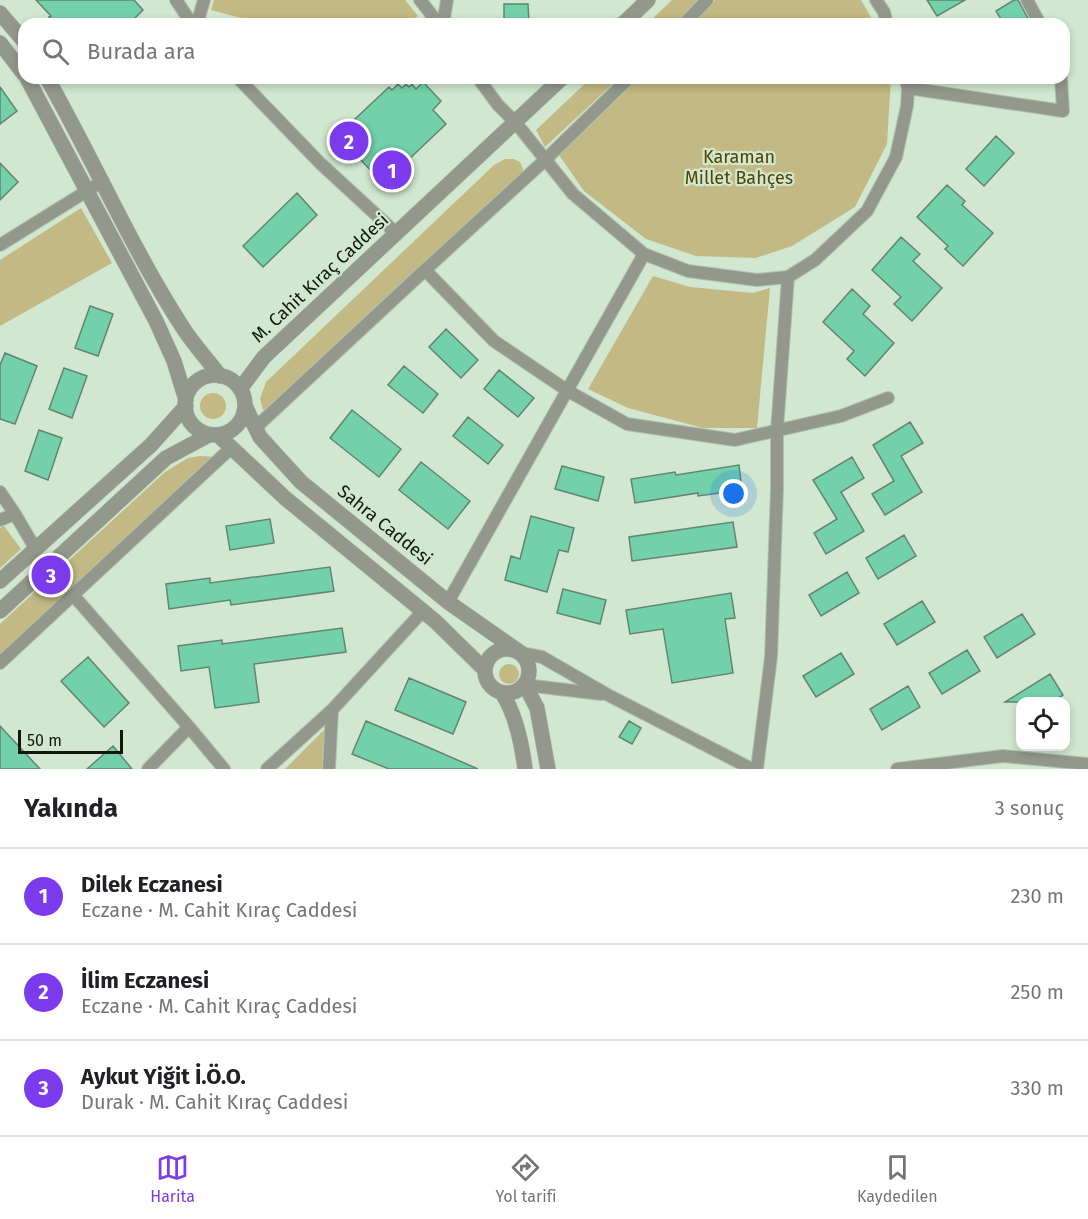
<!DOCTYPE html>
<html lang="tr">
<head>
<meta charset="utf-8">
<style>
  :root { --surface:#fff; --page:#f6f6f6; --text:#202124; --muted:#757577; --line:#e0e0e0; --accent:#7c3aed }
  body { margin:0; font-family:"Fira Sans",sans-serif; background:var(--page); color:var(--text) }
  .controls { position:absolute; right:18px; bottom:18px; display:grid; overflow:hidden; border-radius:12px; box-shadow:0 3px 9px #0003 }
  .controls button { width:54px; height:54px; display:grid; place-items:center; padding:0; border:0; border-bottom:2px solid var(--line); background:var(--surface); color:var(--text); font:30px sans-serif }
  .scale { position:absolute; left:18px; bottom:15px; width:105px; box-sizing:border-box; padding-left:6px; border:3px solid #101810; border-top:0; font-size:16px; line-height:21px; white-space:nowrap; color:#101810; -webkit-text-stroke:4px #d1e7cf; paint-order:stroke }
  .you { position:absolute; left:734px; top:494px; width:21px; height:21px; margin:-15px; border:4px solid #fff; border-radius:50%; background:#1a73e8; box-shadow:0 0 0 9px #1a73e833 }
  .badge { display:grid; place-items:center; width:39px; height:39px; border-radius:50%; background:var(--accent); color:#fff; font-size:20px; font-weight:700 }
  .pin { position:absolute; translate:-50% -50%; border:3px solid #fff; box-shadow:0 2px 6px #0006 }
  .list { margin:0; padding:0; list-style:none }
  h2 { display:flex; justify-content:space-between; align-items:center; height:78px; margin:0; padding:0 24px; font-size:26px }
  h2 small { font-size:20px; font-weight:400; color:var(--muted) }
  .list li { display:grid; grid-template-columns:39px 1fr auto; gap:18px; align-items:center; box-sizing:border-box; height:96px; padding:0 24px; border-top:2px solid var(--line) }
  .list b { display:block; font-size:22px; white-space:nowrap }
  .list p { margin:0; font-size:20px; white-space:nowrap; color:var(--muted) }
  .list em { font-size:20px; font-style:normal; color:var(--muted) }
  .icon { flex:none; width:33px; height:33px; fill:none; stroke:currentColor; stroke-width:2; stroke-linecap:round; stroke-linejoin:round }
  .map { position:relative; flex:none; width:1088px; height:769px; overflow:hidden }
  .search { position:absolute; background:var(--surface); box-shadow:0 3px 9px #0003; left:18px; right:18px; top:18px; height:66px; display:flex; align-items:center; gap:15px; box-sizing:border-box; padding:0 21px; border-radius:18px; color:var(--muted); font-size:22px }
  .sheet { height:366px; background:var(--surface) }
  nav { display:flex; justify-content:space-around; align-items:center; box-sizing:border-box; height:84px; border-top:2px solid var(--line); background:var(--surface); font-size:16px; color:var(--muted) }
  nav a { display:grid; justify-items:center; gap:3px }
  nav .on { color:var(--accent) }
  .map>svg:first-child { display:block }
</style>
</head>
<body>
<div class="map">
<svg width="1088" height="769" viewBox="0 0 1088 769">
  <rect width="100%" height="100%" fill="#d1e7cf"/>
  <!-- green -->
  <path fill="#c2b984" d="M214,0H405L418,16L406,24H263L211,10Z
    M672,0H699L675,24H647Z
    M715,0H861L875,24H692Z
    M591,78H619L545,147L536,130Z
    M638,78H891L887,144L855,207L792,246L756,258L696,256L646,239L584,191L559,155Z
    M505,159H514L520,162L523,169L522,172L268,408L263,410L260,399L266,382L494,165Z
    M81,208L112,263L0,326V260Z
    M653,276L690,287L753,293L770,288L757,428H703L628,408L588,389Z
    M200 406a13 13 0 1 1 26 0a13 13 0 1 1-26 0Z
    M200,456L216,457L0,657V624L165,472L188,458Z
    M4,526L21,549L0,568V528Z
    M499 674a10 10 0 1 1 20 0a10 10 0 1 1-20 0Z
    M325,729L322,769H285Z"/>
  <!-- building -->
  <path fill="#72d1ab" stroke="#648375" stroke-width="1.5" d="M36,0H134L143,10L129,24H55L49,17L51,16Z
    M927,0H965L937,16Z
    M1014,0H1018L1031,24H1004L996,11Z
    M504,4H528L529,24H504Z
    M423,82L441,101L433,110L446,124L383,184L338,135L389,87L392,90L398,84L402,88L406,84L409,87L412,84L416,89Z
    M0,87L17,111L0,124Z
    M996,136L1014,153L984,186L966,169Z
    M0,163L18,182L0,200Z
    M947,185L965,201L962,205L993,233L963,266L945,249L948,246L917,217Z
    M297,193L317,215L263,267L243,246Z
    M901,237L920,254L913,261L942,288L912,321L894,304L901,297L872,270Z
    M852,289L870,306L863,314L894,343L865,376L847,359L854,351L823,322Z
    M90,306L113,314L98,356L75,348Z
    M446,329L478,360L461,378L429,347Z
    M5,353L37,366L15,424L0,419V365Z
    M404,366L438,394L423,413L388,385Z
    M64,368L87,376L72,418L49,409Z
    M499,370L534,398L518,417L484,389Z
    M352,410L401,449L379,477L330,438Z
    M468,417L503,445L488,464L453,436Z
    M910,422L923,443L901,456L922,492L885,515L872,494L894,481L873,445Z
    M39,430L62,438L48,480L25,471Z
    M852,457L864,478L841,492L864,531L826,554L814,533L837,519L813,480Z
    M421,462L470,501L448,529L399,490Z
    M739,465L742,490L698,496V493L635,503L631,479L675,472L676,475Z
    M562,466L604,477L598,501L555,489Z
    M531,516L574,528L568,552L559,550L547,592L505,580L511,556L520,559Z
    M270,519L274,543L230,550L226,526Z
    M733,522L737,547L632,561L629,537Z
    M904,535L916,556L878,579L866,558Z
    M330,567L334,591L231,605L230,600L169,609L166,584L210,578V583Z
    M847,572L859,593L821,616L809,595Z
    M563,589L606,600L600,624L557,613Z
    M731,593L735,618L725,619L733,673L672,683L663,629L630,634L626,610Z
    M922,601L935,622L897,645L884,624Z
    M1022,614L1035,634L997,658L984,637Z
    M342,628L346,652L254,664L259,702L215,708L209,667L181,671L178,646L222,640V644Z
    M967,650L980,671L942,694L929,673Z
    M841,653L854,674L816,697L803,676Z
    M88,657L129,703L104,727L61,681Z
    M1050,674L1063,695L1052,702H1005Z
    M409,678L466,702L453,734L395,710Z
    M908,686L920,707L882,730L870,709Z
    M366,721L423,745L478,769H389L352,754Z
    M629,721L641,728L632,744L619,737Z
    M0,726L40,769H0Z
    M113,746L132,769H87Z"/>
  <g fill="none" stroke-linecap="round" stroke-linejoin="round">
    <!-- minor casing -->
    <g stroke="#aec2ad" stroke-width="14">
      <path id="minor" d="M176,0L192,24
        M420,0L439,24
        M876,0L884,12L887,24
        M1027,0L1040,24
        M197,24L204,0
        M443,24L447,0
        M684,24L707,0
        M238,78L320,163L397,234
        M478,78L498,105L516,123L573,194L644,254L688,271L757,280L788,277L815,260L867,211L896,157L907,106L908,88L905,78
        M629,78L545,160L425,270L494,341L568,391L627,424L735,440L841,416L888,398
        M908,88L1063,111L1061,78
        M0,245L103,181
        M255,428L425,270
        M0,492L15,514
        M0,520L15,514L35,548
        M73,595L189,727
        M448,602L644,254
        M521,653L542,657L608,695L752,769
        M0,663L231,448
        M525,685L601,694
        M148,769L189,727L224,769
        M267,769L332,710
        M329,769L332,710L423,611
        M757,769L771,657L777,489V430L788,277
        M897,769L1003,756L1088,764"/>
    </g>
    <!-- tertiary casing -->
    <g stroke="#aec2ad" stroke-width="16">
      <path id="tertiary" d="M0,13L24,41
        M623,24L648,0
        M0,43L24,74
        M27,78L156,321L174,361L186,400
        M47,78C94,161 132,249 183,328C194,345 208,360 220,376
        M185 405a30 30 0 1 1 60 0a30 30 0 1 1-60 0Z
        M240,389L264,357L562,78
        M245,406L260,437L301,482L448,602L521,653
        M218,435L285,498L435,621L485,670
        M0,581L151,445L186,406
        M0,611L166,458L209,435
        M485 671a22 22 0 1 1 44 0a22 22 0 1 1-44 0Z
        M525,685L537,708L548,769
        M502,693C515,713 522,745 525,769"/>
    </g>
    <!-- minor -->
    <use href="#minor" stroke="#94988c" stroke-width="12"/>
    <!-- tertiary -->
    <use href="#tertiary" stroke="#94988c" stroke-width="15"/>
  </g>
  <g text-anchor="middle" stroke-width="4.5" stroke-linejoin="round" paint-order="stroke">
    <!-- park labels -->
    <g font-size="18" fill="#4f4400" stroke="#d1e7cf">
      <text x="739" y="163">Karaman<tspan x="739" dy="21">Millet Bahçes</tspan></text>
    </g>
    <!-- street labels -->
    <g font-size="18" fill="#101810" stroke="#d1e7cf">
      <text transform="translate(320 278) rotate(-43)" y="6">M. Cahit Kıraç Caddesi</text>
      <text transform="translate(385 525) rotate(39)" y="6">Sahra Caddesi</text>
    </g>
  </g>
</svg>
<div class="controls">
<button><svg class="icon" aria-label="locate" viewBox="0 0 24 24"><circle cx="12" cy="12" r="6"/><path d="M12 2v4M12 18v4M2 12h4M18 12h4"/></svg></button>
</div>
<div class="scale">50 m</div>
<div class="you"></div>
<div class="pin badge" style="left:392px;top:170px">1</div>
<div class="pin badge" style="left:349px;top:141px">2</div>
<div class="pin badge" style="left:51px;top:575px">3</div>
<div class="search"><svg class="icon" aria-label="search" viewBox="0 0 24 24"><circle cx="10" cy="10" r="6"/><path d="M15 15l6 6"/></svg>Burada ara</div>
</div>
<section class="sheet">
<h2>Yakında<small>3 sonuç</small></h2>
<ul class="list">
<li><span class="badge">1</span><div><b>Dilek Eczanesi</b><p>Eczane · M. Cahit Kıraç Caddesi</p></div><em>230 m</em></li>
<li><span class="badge">2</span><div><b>İlim Eczanesi</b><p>Eczane · M. Cahit Kıraç Caddesi</p></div><em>250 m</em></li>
<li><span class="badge">3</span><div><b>Aykut Yiğit İ.Ö.O.</b><p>Durak · M. Cahit Kıraç Caddesi</p></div><em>330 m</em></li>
</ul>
</section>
<nav>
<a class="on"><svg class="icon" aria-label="map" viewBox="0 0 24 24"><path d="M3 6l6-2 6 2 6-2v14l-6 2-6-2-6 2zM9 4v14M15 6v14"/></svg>Harita</a>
<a><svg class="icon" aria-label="directions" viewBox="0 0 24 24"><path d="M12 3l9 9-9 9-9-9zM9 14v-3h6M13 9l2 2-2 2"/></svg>Yol tarifi</a>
<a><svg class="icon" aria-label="saved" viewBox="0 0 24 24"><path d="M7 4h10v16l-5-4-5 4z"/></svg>Kaydedilen</a>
</nav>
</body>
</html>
